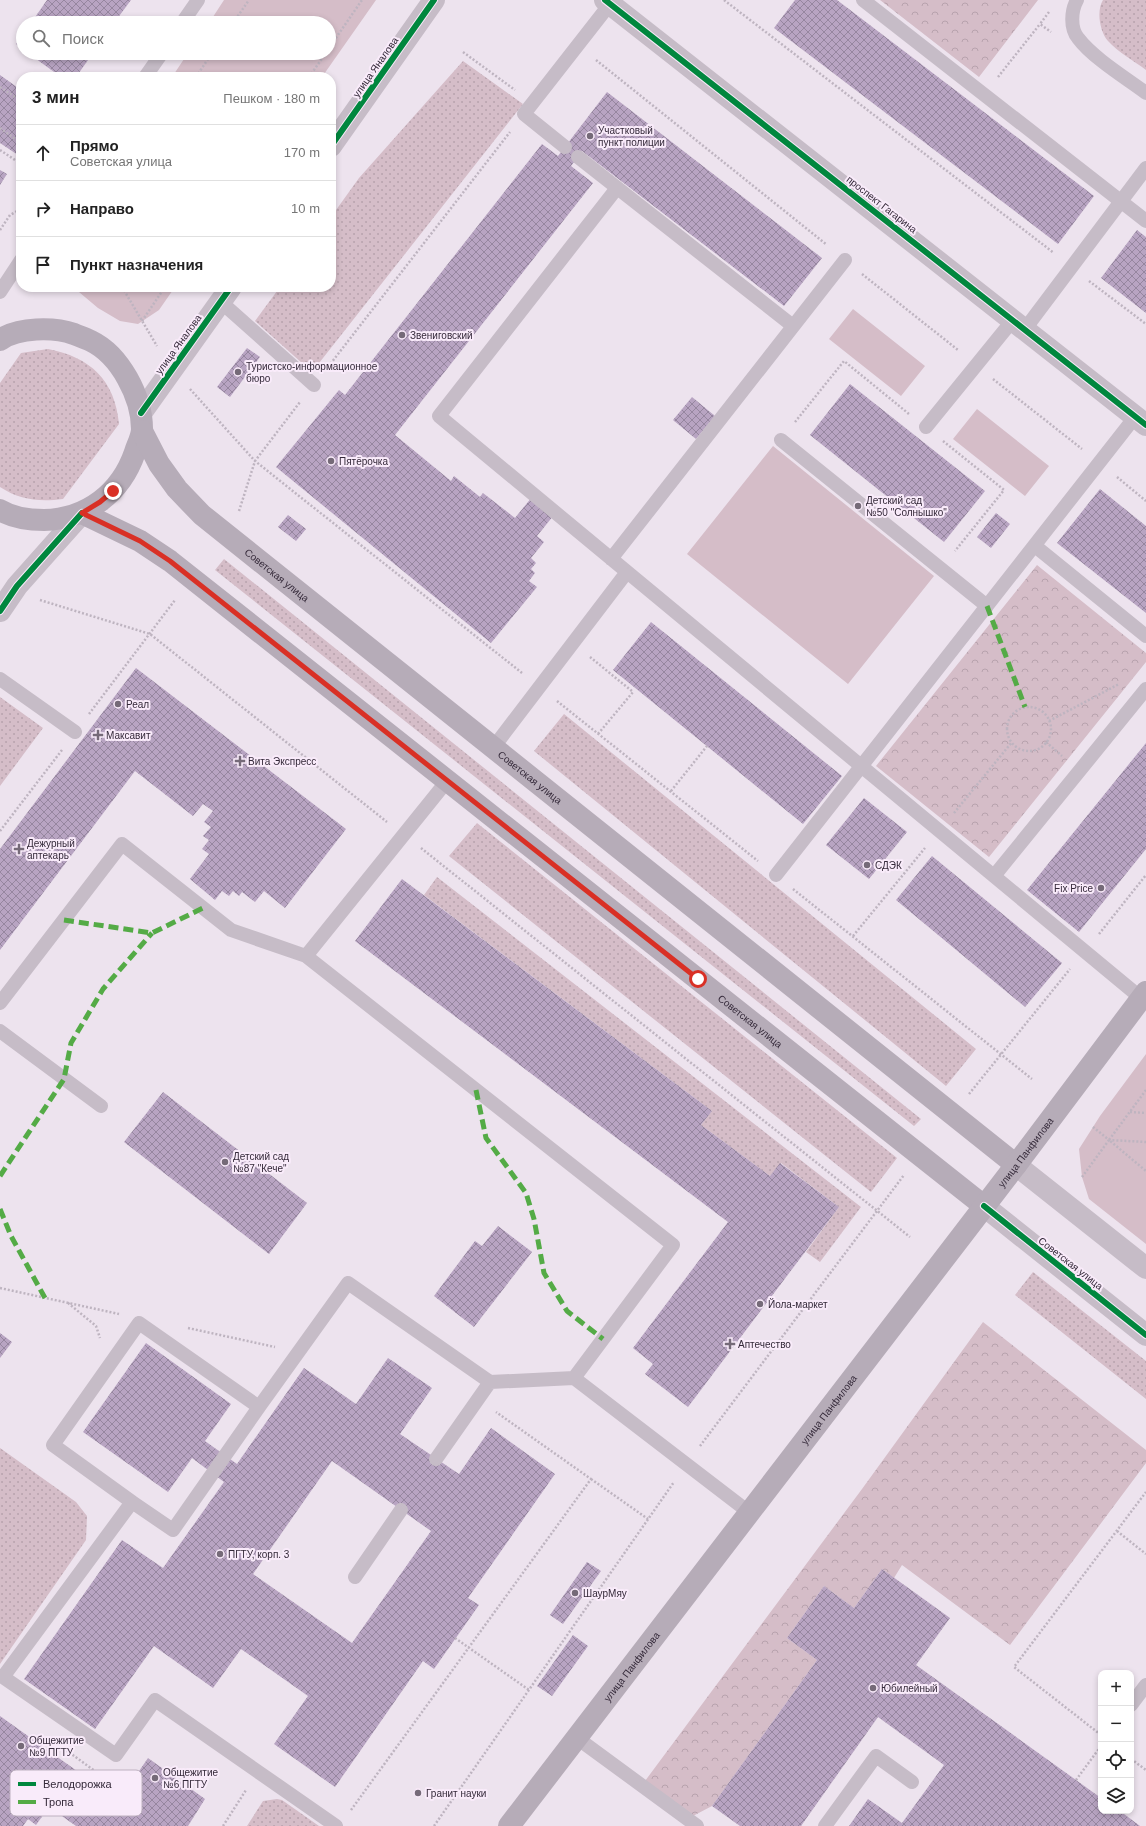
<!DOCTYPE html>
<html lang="ru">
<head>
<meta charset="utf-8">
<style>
  :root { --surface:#fff; --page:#f2f2f2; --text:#222; --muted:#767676; --line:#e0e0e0 }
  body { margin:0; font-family:Arial,sans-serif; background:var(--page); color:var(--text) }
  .controls { position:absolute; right:12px; bottom:12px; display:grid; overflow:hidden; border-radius:8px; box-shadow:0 2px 6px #0003 }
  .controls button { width:36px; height:36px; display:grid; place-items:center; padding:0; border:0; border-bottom:1px solid var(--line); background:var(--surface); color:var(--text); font:20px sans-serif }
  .stop { position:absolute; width:12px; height:12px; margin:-9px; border:3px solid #d93025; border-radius:50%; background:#fff }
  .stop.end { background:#d93025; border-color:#fff; box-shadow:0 1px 4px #0008 }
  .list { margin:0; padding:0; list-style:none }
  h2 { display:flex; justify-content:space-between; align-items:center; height:52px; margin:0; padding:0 16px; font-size:17px }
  h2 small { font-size:13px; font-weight:400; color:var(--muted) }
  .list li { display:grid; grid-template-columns:26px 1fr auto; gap:12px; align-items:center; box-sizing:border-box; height:56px; padding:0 16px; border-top:1px solid var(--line) }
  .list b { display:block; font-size:15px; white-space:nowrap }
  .list p { margin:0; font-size:13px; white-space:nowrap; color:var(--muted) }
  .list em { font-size:13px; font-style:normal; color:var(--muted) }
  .icon { flex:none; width:22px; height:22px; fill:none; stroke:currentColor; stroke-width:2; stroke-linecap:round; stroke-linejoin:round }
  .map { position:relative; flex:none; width:1146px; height:1826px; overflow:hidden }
  .search { position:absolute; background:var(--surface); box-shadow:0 2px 6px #0003; left:16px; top:16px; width:320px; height:44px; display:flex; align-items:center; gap:10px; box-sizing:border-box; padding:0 14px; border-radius:22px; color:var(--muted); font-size:15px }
  .panel { position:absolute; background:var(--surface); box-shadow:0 2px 6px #0003; left:16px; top:72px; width:320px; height:220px; border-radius:16px }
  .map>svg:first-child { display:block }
</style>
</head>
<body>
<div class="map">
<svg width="1146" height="1826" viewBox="0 0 1146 1826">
  <defs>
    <pattern id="grass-dots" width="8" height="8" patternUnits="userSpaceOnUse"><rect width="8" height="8" fill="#d5bdc8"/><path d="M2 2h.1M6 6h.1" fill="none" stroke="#b7a2ad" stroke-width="1.8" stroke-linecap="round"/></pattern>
    <pattern id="forest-crowns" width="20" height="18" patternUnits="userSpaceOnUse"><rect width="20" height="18" fill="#d5bdc8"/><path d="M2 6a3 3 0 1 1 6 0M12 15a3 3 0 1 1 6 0" fill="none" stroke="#b7a2ad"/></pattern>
    <pattern id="building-cross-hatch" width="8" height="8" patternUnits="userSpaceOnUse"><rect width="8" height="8" fill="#b8a4c2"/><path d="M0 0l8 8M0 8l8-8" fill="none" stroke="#96869f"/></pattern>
  </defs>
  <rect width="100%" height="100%" fill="#ede3ee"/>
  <!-- grass -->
  <path fill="url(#grass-dots)" d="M1103,0H1146V70C1134,61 1118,52 1108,41C1100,32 1096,11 1103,0Z
    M463,61L523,104L312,372L255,321L280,287H331V217L359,178Z
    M48,349C90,357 115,380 119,424L63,499C39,502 20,500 0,487V383L21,353Z
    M224,559L921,1119L914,1126L215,570Z
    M0,697L43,728L0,786Z
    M564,714L976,1049L946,1086L534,751Z
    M477,823L897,1158L871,1192L449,856Z
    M437,877L861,1207L820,1262L806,1252L839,1207L781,1163L770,1176L701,1125L712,1111L424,895Z
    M1033,1272L1146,1361V1399L1015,1295Z
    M0,1448L76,1502L87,1516L86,1540L0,1664Z
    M277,1799L282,1800L319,1826H247L263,1801Z"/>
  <!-- forest -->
  <path fill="url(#forest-crowns)" d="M880,0H1038L979,77Z
    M1037,565L1146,653V662L989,857L876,766Z
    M983,1322L1146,1450V1463L1010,1645L902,1565L894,1578L882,1569L854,1608L824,1586L787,1638L817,1660L712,1806L693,1816L645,1781L862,1489Z"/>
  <!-- park -->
  <path fill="#d5bdc8" d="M224,0H376L322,77H172L188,53H329V23H209Z
    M73,287H175L159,310L138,324L120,321L98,308Z
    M853,309L925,366L901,396L829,339Z
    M977,409L1049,466L1025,496L953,439Z
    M773,446L934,576L848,684L687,554Z
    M1146,1054V1244L1089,1199L1082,1177L1079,1149L1100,1116Z"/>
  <!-- building -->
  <path fill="url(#building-cross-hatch)" fill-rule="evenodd" d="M47,0H131L114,23H31Z
    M795,0H837L1094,196L1058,244L774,28Z
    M23,34V49L16,44Z
    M28,53H93L76,77H61Z
    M0,75L21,90V157L0,143Z
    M607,92L822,258L784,306L582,151L571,166L593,183L395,435L451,481L454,476L480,497L483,493L515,518L532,497L554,515L537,536L544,542L531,558L536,563L531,569L535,573L529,581L537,587L491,643L276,467L339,390L345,395L542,144L558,156Z
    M0,170L7,174L0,185Z
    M1137,230L1146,237V313L1101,278Z
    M247,348L260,357L230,397L217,387Z
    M850,384L985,491L944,542L810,435Z
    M692,397L715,416L696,439L673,420Z
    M1100,489L1146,526V613L1057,543Z
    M996,513L1010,524L991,548L977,537Z
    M288,515L306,529L296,541L278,527Z
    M651,622L842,776L803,824L613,670Z
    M136,668L346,829L285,908L264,891L255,902L242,892L239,896L233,891L229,896L222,891L215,900L190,879L209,854L202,849L209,840L203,836L211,827L204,822L213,811L203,804L193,816L135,771L0,950V849Z
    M1146,743V849L1079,932L1027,890Z
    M864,798L907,832L869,879L826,845Z
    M932,856L1062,963L1025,1007L896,900Z
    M402,879L712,1111L701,1125L770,1176L780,1163L839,1207L688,1407L645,1374L653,1364L633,1348L728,1222L355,941Z
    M163,1092L307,1203L269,1254L124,1142Z
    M498,1226L532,1252L474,1327L434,1296L475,1241L482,1246Z
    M0,1333L12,1342L0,1358Z
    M146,1343L231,1404L205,1441L237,1464L304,1368L356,1404L388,1358L432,1388L400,1434L459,1474L491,1428L555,1474L468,1598L479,1605L434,1669L423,1661L335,1787L274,1744L308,1696L241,1649L213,1688L154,1646L95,1729L24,1679L122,1540L163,1568L224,1482L192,1458L168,1492L83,1432ZM332,1461L431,1531L352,1643L253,1574Z
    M587,1562L601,1571L563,1624L550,1615Z
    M882,1569L950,1618L916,1665L1101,1798V1811H1120L1140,1826H849L868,1799L902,1823L944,1765L878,1717L801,1826H740L712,1806L817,1660L787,1638L824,1586L854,1608Z
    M573,1635L588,1646L552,1696L537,1686Z
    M0,1716L84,1776L77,1785L113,1809L148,1758L205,1799L188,1826H76L49,1807L36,1825L28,1819L23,1826H0Z"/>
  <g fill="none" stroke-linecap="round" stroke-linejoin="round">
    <!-- path -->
    <path stroke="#beb4c0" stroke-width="2.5" stroke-dasharray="2 2" stroke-linecap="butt" d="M724,0L1054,253
      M1049,12L1040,24L1051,32
      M233,23L249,0
      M329,48L362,0
      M463,52L515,90
      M596,60L827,245
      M196,77L212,53
      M309,77L326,53
      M998,77L1040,24
      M0,87L21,101
      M0,128L21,143
      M0,150L21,164
      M0,230L10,215L21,209
      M862,274L958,350
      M1089,281L1146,324
      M122,287L157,346
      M142,321L165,287
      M328,367L510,132
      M993,379L1082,449
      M190,389L255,461L522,673
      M795,422L844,361L909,414
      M943,441L1004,490L955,551
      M1117,477L1146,501
      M239,511L255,461L300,402
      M40,600L150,634L387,822
      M590,657L633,692L598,734
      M557,701L758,861
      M1007 729a22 22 0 1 1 44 0a22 22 0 1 1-44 0Z
      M89,714L175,600
      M1049,721L1119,684
      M1046,742L1062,756
      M671,791L707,746
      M954,813L1012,742
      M0,831L62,750
      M421,848L910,1237
      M793,889L1032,1079
      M1099,934L1146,875
      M853,936L925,848
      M1146,1090L1109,1140L1146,1171
      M969,1094L1070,969
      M1130,1112L1146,1113
      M1093,1127L1109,1140L1146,1142
      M1082,1177L1109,1140
      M0,1288L119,1314
      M68,1303L96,1326L100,1338
      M188,1328L275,1347
      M700,1446L904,1175
      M591,1479L648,1519
      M1117,1531L1146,1554
      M455,1638L529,1690
      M1101,1735L1014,1667L1146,1492
      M66,1750L103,1777L105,1774
      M1131,1759L1146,1770
      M1076,1780L1101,1746
      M351,1810L591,1479L496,1412
      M223,1826L246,1790
      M434,1826L674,1482"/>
    <!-- service -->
    <path stroke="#c6bcc7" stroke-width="14" d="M863,0L1146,221
      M1077,0C1071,11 1070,28 1078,38C1093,58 1126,78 1146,93
      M182,23L198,0
      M145,77L162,53
      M565,147L524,114L610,4
      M578,157L793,326
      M617,188L439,416L1141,998
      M0,292L21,260
      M221,302L314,385
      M1025,329L1146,168
      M926,427L1013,320
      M781,440L987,606
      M1035,546L1146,636
      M611,559L845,260
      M0,679L75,732
      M493,748L627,572
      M776,875L1135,417
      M994,876L1146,689
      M0,1003L122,844L231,930L306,956
      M0,1031L101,1106
      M574,1378L750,1513
      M436,1459L490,1382
      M132,1502L173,1530L259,1407
      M355,1577L401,1510
      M1131,1705L1146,1685
      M577,1738L697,1826
      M336,1826L155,1700L116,1755L3,1677L132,1502L53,1445L139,1323L259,1407L348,1283L490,1382L574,1378L673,1245L306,956L447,781
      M825,1826L876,1756L912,1782"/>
    <!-- minor -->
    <path stroke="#c6bcc7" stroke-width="22" d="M605,0L1146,425
      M331,146L434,0
      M141,413L231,287
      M0,611L17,586L82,513"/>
    <!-- tertiary -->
    <path stroke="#c6bcc7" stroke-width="22" d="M1016,1165L1146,1268
      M984,1206L1146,1335"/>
    <!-- secondary -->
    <g stroke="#b6acb8" stroke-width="22">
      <path d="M0,340C18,327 54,327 74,334C79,336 85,338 91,341C120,355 142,397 142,429C142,437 137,445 135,452C121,493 87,519 44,520C29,520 13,518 0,510"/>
      <path id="s1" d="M142,431L159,464L177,489L202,515L1016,1165"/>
      <path id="s2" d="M82,513L140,541L170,561L984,1206"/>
      <path id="s3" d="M509,1826L1016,1165L1146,992"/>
    </g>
    <!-- quiet -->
    <path stroke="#54ab46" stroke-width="5" stroke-dasharray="10 5" stroke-linecap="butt" d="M987,606L1025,707
      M64,920L152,933L203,908
      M476,1090L486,1138L526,1193L534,1219L544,1273L567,1311L603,1339
      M0,1176L64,1079L71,1043L103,989L152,933
      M0,1209L11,1236L45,1298"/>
    <!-- cycleway casing -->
    <g stroke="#f9ebfa" stroke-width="8">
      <path id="cycleway" d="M605,0L1146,425
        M331,146L434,0
        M141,413L231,287
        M0,611L17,586L82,513
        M984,1206L1146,1335"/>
    </g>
    <!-- cycleway -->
    <use href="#cycleway" stroke="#00873e" stroke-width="6"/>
  </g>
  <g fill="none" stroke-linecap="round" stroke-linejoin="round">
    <!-- route -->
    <path stroke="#d93025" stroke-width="5" d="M113,491L100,502L82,513L140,541L170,561L698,979"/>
  </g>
  <!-- markers -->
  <g fill="#756a78" stroke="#f9ebfa" stroke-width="1.5">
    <circle cx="590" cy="136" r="4"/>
    <circle cx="402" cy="335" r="4"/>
    <circle cx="238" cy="372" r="4"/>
    <circle cx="331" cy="461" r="4"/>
    <circle cx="858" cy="506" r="4"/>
    <circle cx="118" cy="704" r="4"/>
    <path d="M96 729h4v4h4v4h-4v4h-4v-4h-4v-4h4z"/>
    <path d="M238 755h4v4h4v4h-4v4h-4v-4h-4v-4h4z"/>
    <path d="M17 843h4v4h4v4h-4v4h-4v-4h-4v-4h4z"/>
    <circle cx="867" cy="865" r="4"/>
    <circle cx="1101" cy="888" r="4"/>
    <circle cx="225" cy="1162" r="4"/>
    <circle cx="760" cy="1304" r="4"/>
    <path d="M728 1338h4v4h4v4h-4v4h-4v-4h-4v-4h4z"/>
    <circle cx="220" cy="1554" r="4"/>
    <circle cx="575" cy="1593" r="4"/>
    <circle cx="873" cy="1688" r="4"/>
    <circle cx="21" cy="1746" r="4"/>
    <circle cx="155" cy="1778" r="4"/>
    <circle cx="418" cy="1793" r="4"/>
  </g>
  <g text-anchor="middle" stroke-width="4" stroke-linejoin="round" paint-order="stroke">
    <!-- street labels -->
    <g font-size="10" fill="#342939" stroke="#f9ebfa">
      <text transform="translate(375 67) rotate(-55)" y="4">улица Яналова</text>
      <text transform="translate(882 204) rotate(38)" y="4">проспект Гагарина</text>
      <text transform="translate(178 344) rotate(-54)" y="4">улица Яналова</text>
      <text dy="4" stroke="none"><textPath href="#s1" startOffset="200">Советская улица</textPath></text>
      <text dy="4" stroke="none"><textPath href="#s1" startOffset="524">Советская улица</textPath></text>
      <text dy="4" stroke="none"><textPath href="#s2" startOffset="841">Советская улица</textPath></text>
      <text dy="4" stroke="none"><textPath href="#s3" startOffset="849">улица Панфилова</textPath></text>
      <text transform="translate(1071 1263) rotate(38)" y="4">Советская улица</text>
      <text dy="4" stroke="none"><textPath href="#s3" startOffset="525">улица Панфилова</textPath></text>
      <text dy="4" stroke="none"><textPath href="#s3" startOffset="201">улица Панфилова</textPath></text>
    </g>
    <!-- poi labels -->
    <g font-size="10" fill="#342939" stroke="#f9ebfa" text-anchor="start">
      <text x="598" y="134">Участковый<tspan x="598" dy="12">пункт полиции</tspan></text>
      <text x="410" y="339">Звениговский</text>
      <text x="246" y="370">Туристско-информационное<tspan x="246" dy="12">бюро</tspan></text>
      <text x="339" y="465">Пятёрочка</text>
      <text x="866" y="504">Детский сад<tspan x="866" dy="12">№50 "Солнышко"</tspan></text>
      <text x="126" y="708">Реал</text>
      <text x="106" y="739">Максавит</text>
      <text x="248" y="765">Вита Экспресс</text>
      <text x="27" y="847">Дежурный<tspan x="27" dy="12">аптекарь</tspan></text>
      <text x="875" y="869">СДЭК</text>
      <text x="1093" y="892" text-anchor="end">Fix Price</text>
      <text x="233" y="1160">Детский сад<tspan x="233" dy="12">№87 "Кече"</tspan></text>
      <text x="768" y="1308">Йола-маркет</text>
      <text x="738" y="1348">Аптечество</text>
      <text x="228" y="1558">ПГТУ, корп. 3</text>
      <text x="583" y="1597">ШаурМяу</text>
      <text x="881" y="1692">Юбилейный</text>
      <text x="29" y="1744">Общежитие<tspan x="29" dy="12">№9 ПГТУ</tspan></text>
      <text x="163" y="1776">Общежитие<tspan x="163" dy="12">№6 ПГТУ</tspan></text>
      <text x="426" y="1797">Гранит науки</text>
    </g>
  </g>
  <!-- legend -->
  <rect x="10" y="1770" width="132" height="46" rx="6" fill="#f9ebfa" stroke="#beb1c0" stroke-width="1"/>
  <rect x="18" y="1782" width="18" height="4" fill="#00873e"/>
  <rect x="18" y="1800" width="18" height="4" fill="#54ab46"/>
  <g font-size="11" fill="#342939">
    <text x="43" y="1788">Велодорожка</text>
    <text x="43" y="1806">Тропа</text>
  </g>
</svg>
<div class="controls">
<button>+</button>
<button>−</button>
<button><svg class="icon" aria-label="locate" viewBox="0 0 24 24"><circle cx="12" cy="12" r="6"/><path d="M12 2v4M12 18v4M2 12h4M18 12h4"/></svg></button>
<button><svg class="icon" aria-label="layers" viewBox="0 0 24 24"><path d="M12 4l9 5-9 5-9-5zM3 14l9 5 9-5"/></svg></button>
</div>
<div class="stop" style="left:698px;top:979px"></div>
<div class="stop end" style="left:113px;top:491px"></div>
<div class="search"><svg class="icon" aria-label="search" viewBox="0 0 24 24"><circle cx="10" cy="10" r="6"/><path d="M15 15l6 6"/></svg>Поиск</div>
<section class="panel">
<h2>3 мин<small>Пешком · 180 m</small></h2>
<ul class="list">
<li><svg class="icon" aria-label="ahead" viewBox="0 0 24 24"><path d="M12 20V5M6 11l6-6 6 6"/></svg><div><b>Прямо</b><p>Советская улица</p></div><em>170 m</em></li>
<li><svg class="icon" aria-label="right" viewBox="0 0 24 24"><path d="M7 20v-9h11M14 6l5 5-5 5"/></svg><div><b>Направо</b></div><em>10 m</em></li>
<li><svg class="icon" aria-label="arrive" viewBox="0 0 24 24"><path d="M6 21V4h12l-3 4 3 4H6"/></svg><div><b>Пункт назначения</b></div></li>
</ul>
</section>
</div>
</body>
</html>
